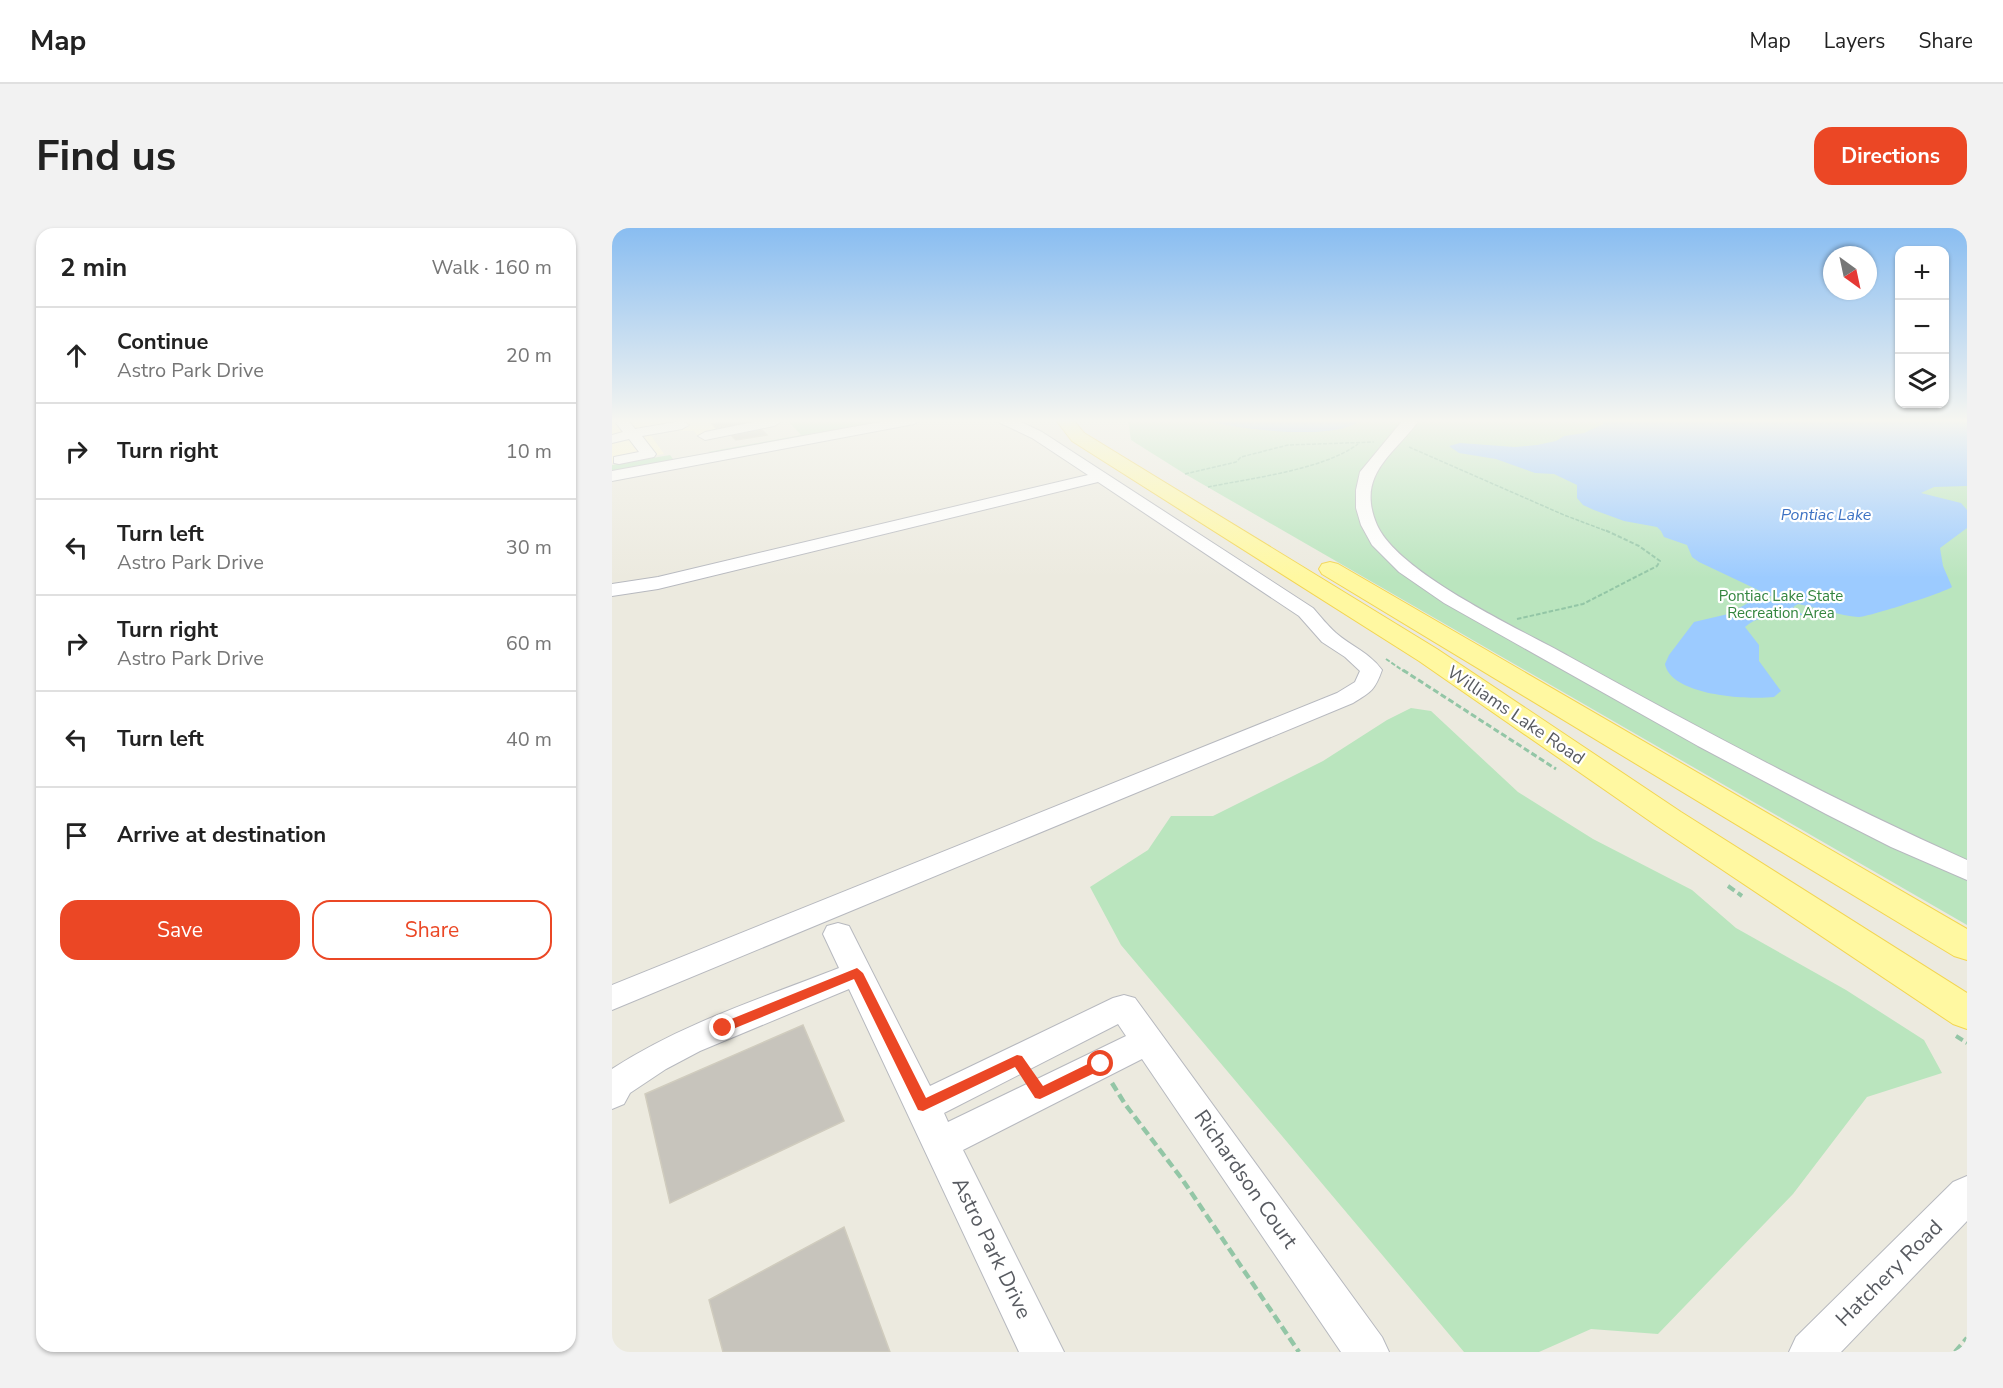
<!DOCTYPE html>
<html lang="en">
<head>
<meta charset="utf-8">
<style>
  :root { --surface:#fff; --page:#f2f2f2; --text:#222; --muted:#767676; --line:#e0e0e0; --accent:#eb4725 }
  body { margin:0; font-family:"Nunito Sans",sans-serif; background:var(--page); color:var(--text) }
  .controls { position:absolute; right:18px; top:18px; display:grid; overflow:hidden; border-radius:12px; box-shadow:0 2px 4px #0004 }
  .controls button { width:54px; height:54px; display:grid; place-items:center; padding:0; border:0; border-bottom:2px solid var(--line); background:var(--surface); color:var(--text); font:30px sans-serif }
  .compass { position:absolute; left:1211px; top:18px; width:54px; height:54px; border-radius:50%; background:var(--surface); box-shadow:0 2px 4px #0004; rotate:147deg }
  .stop { position:absolute; width:18px; height:18px; margin:-14px; border:4px solid #eb4725; border-radius:50%; background:#fff }
  .stop.end { background:#eb4725; border-color:#fff; box-shadow:0 2px 6px #0008 }
  .list { margin:0; padding:0; list-style:none }
  h2 { display:flex; justify-content:space-between; align-items:center; height:78px; margin:0; padding:0 24px; font-size:26px }
  h2 small { font-size:20px; font-weight:400; color:var(--muted) }
  .list li { display:grid; grid-template-columns:39px 1fr auto; gap:18px; align-items:center; box-sizing:border-box; height:96px; padding:0 24px; border-top:2px solid var(--line) }
  .list b { display:block; font-size:22px; white-space:nowrap }
  .list p { margin:0; font-size:20px; white-space:nowrap; color:var(--muted) }
  .list em { font-size:20px; font-style:normal; color:var(--muted) }
  .actions { display:flex; gap:12px; padding:18px 24px }
  .actions a { flex:1; padding:14px 0; border:2px solid var(--accent); border-radius:18px; text-align:center; font-size:21px; color:var(--accent) }
  .actions .main { background:var(--accent); color:#fff }
  .icon { flex:none; width:33px; height:33px; fill:none; stroke:currentColor; stroke-width:2; stroke-linecap:round; stroke-linejoin:round }
  .map { position:relative; flex:none; width:1355px; height:1124px; overflow:hidden; border-radius:18px }
  header { display:flex; align-items:center; gap:36px; box-sizing:border-box; height:84px; padding:0 30px; background:var(--surface); border-bottom:2px solid var(--line) }
  header strong { font-size:28px }
  nav { display:flex; gap:33px; margin-inline-start:auto; font-size:21px }
  .intro { display:flex; align-items:center; justify-content:space-between; box-sizing:border-box; height:144px; padding:0 36px }
  h1 { margin:0; font-size:42px }
  .button { padding:15px 27px; border-radius:18px; background:var(--accent); color:#fff; font-size:21px; font-weight:700 }
  main { display:flex; gap:36px; padding:0 36px }
  aside { flex:1; background:var(--surface); border-radius:18px; box-shadow:0 2px 4px #0004 }
  .map>svg:first-child { display:block }
</style>
</head>
<body>
<header>
<strong>Map</strong>
<nav><a>Map</a><a>Layers</a><a>Share</a></nav>
</header>
<div class="intro"><h1>Find us</h1><a class="button">Directions</a></div>
<main>
<aside>
<h2>2 min<small>Walk · 160 m</small></h2>
<ul class="list">
<li><svg class="icon" aria-label="ahead" viewBox="0 0 24 24"><path d="M12 20V5M6 11l6-6 6 6"/></svg><div><b>Continue</b><p>Astro Park Drive</p></div><em>20 m</em></li>
<li><svg class="icon" aria-label="right" viewBox="0 0 24 24"><path d="M7 20v-9h11M14 6l5 5-5 5"/></svg><div><b>Turn right</b></div><em>10 m</em></li>
<li><svg class="icon" aria-label="left" viewBox="0 0 24 24"><path d="M17 20v-9H6M10 6l-5 5 5 5"/></svg><div><b>Turn left</b><p>Astro Park Drive</p></div><em>30 m</em></li>
<li><svg class="icon" aria-label="right" viewBox="0 0 24 24"><path d="M7 20v-9h11M14 6l5 5-5 5"/></svg><div><b>Turn right</b><p>Astro Park Drive</p></div><em>60 m</em></li>
<li><svg class="icon" aria-label="left" viewBox="0 0 24 24"><path d="M17 20v-9H6M10 6l-5 5 5 5"/></svg><div><b>Turn left</b></div><em>40 m</em></li>
<li><svg class="icon" aria-label="arrive" viewBox="0 0 24 24"><path d="M6 21V4h12l-3 4 3 4H6"/></svg><div><b>Arrive at destination</b></div></li>
</ul>
<div class="actions"><a class="main">Save</a><a>Share</a></div>
</aside>
<div class="map">
<svg width="1355" height="1124" viewBox="0 0 1355 1124">
  <rect width="100%" height="100%" fill="#eceadf"/>
  <!-- commercial -->
  <path fill="#fef8d2" d="M0,192H174L146,201L90,212L82,203H55L38,206L52,226L0,235Z"/>
  <!-- green -->
  <path fill="#bae5be" d="M179,192H292L107,226L96,224L189,207L176,193Z
    M516,192H1355V697L573,246L519,212Z
    M58,227L61,231L86,227L0,246V237Z
    M799,480L819,483L906,564L981,611L1080,662L1124,700L1234,762L1312,812L1330,845L1255,869L1181,966L1046,1106L979,1101L927,1124H852L509,717L478,659L536,622L559,588H601L711,533L775,492Z"/>
  <!-- water -->
  <path fill="#9ccbff" d="M592,192H748C726,214 621,201 592,192Z
    M990,192H1355V258L1322,259L1309,265L1349,275L1355,282V300L1328,320L1331,338L1340,359C1334,364 1253,390 1246,389C1229,388 1204,379 1186,376L1181,379L1191,387C1171,390 1149,384 1133,399L1147,417V433L1169,463L1162,469C1137,472 1059,468 1053,436L1057,427L1082,394L1116,386L1136,375L1165,373V371L1087,334L1080,329L1075,317L1052,309L1049,303L1045,299L1012,293L982,282L971,277L965,270V257L942,246L923,245L884,231L847,225L837,218L848,215L903,219L925,217L944,213L952,208L972,205L991,196Z"/>
  <!-- building -->
  <path fill="#c7c4bc" stroke="#d0ccbe" stroke-width="1.5" d="M123,192H137L142,197L107,203L100,196Z
    M149,201L155,207L124,212L119,207Z
    M191,797L232,893L58,975L33,866Z
    M232,999L278,1124H111L97,1072Z"/>
  <g fill="none" stroke-linecap="round" stroke-linejoin="round">
    <!-- minor casing -->
    <g stroke="#b7b9bf" stroke-width="2">
      <path id="minor" d="M6,192H16L23,201L70,193L77,197L70,201L30,208L44,226L42,229L7,236L2,235V229L27,224L17,211L0,215V207L11,204L4,195Z
        M151,192L169,194L162,198L93,212L86,208L93,204Z
        M279,192H309L302,196L0,253V243Z
        M382,192H405L430,204L701,380C708,388 716,398 724,405C739,418 758,425 770,442C763,462 759,464 741,475L0,782V757L725,465L743,454L748,443L733,429L710,414L687,388L486,254L46,361L0,368V356L46,349L476,247L420,210Z
        M791,192H805V195C779,229 744,248 765,297C787,346 910,402 958,429C1088,501 1219,571 1355,632V652L1279,619L1214,586L1086,518L832,375L787,344L760,317L749,297L744,280V262L748,244Z
        M226,695L237,698L241,706L318,858L501,770L512,767L523,770L770,1109L777,1124H729L530,831L351,922L452,1124H407L237,761L88,823L54,841L18,865L12,876L0,881V841C69,796 150,770 227,740L211,706L215,698ZM506,796L514,808L336,894L332,885Z
        M1355,948V993L1229,1124H1177L1184,1109L1341,954Z"/>
    </g>
    <!-- major casing -->
    <g stroke="#f3d551" stroke-width="2">
      <path id="major" d="M444,192H461L472,205L825,421L1069,584L1355,765V801L1341,796L1045,598L807,433L460,213Z
        M718,334L726,336L1355,701V732L1342,728L710,346L707,341L710,336Z"/>
    </g>
    <!-- path-far4 -->
    <path stroke="#93c6a6" stroke-width="1.5" stroke-dasharray="4 1.5" stroke-linecap="butt" d="M797,219L952,287L997,304
      M573,246L624,234L629,229L676,217L762,214
      M596,259C639,250 711,242 746,216"/>
    <!-- path-far3 -->
    <path stroke="#93c6a6" stroke-width="2" stroke-dasharray="4.5 2" stroke-linecap="butt" d="M905,391L971,376L1045,338L1048,333L1027,318L993,302
      M774,431L793,444"/>
    <!-- path-far2 -->
    <path stroke="#93c6a6" stroke-width="3" stroke-dasharray="6 3" stroke-linecap="butt" d="M791,442L944,541"/>
    <!-- path-far1 -->
    <path stroke="#93c6a6" stroke-width="4" stroke-dasharray="8 4" stroke-linecap="butt" d="M1116,658L1130,668
      M1344,808L1355,815"/>
    <!-- path -->
    <path stroke="#93c6a6" stroke-width="4.5" stroke-dasharray="9 4.5" stroke-linecap="butt" d="M500,855L513,876L570,951L687,1124
      M1343,1124L1355,1110"/>
    <!-- minor -->
    <use href="#minor" fill="#fff" fill-rule="evenodd"/>
    <!-- major -->
    <use href="#major" fill="#fff8a1" fill-rule="evenodd"/>
  </g>
  <!-- sky -->
  <linearGradient id="sky" x2="0" y2="1"><stop stop-color="#89bdf1"/><stop offset="0.55" stop-color="#f6f6f1"/><stop offset="1" stop-color="#f6f6f1" stop-opacity="0"/></linearGradient>
  <rect width="1355" height="350" fill="url(#sky)"/>
  <!-- route -->
  <path fill="#eb4725" d="M245,740L251,745L314,870L405,827L410,828L431,858L484,832L489,831L495,836L493,840L428,871L423,870L403,839L311,883L306,882L242,751L116,803L111,805L105,800L107,796Z"/>
  <g text-anchor="middle" stroke-width="4.5" stroke-linejoin="round" paint-order="stroke">
    <!-- far-park labels -->
    <g font-size="15" fill="#33853e" stroke="#fff">
      <text x="1169" y="373">Pontiac Lake State<tspan x="1169" dy="17">Recreation Area</tspan></text>
    </g>
    <!-- far-water labels -->
    <g font-size="16" font-style="italic" fill="#3d72c3" stroke="#fff">
      <text x="1214" y="292">Pontiac Lake</text>
    </g>
    <!-- street labels -->
    <g font-size="18" fill="#585b61" stroke="#fff">
      <text transform="translate(904 487) rotate(34)" y="6">Williams Lake Road</text>
    </g>
    <!-- near-street labels -->
    <g font-size="21" fill="#585b61" stroke="#fff">
      <text transform="translate(634 951) rotate(55)" y="7">Richardson Court</text>
      <text transform="translate(380 1020) rotate(64)" y="7">Astro Park Drive</text>
      <text transform="translate(1277 1045) rotate(-45)" y="7">Hatchery Road</text>
    </g>
  </g>
</svg>
<div class="controls">
<button>+</button>
<button>−</button>
<button><svg class="icon" aria-label="layers" viewBox="0 0 24 24"><path d="M12 4l9 5-9 5-9-5zM3 14l9 5 9-5"/></svg></button>
</div>
<svg class="compass" viewBox="-18 -18 36 36"><path d="M0-13l5 13h-10z" fill="#e53935"/><path d="M0 13l5-13h-10z" fill="#767676"/></svg>
<div class="stop" style="left:489px;top:836px"></div>
<div class="stop end" style="left:111px;top:800px"></div>
</div>
</main>
</body>
</html>
